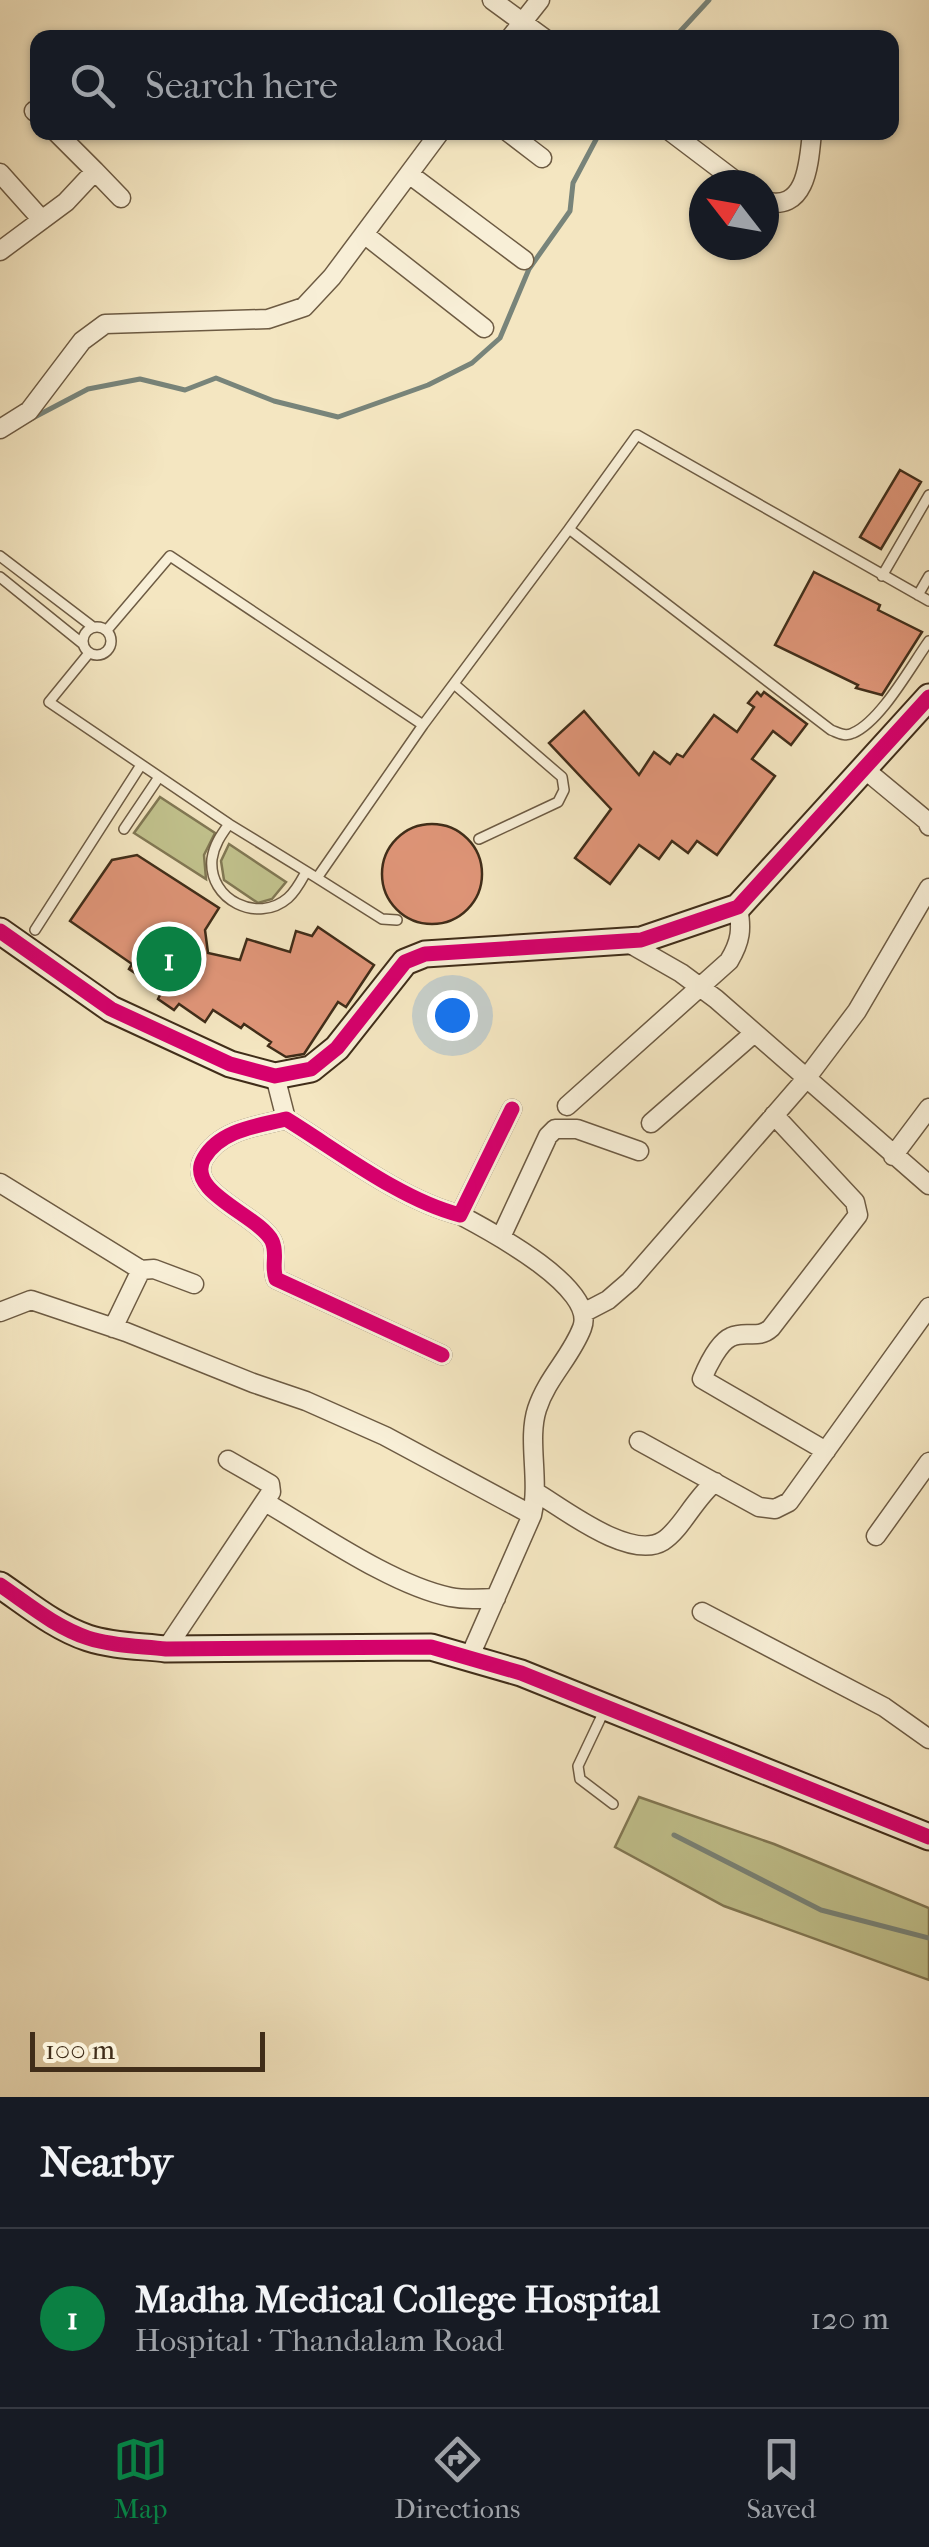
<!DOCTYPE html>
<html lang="en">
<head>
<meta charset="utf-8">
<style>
  :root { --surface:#171b24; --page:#20242c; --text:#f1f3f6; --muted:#9ea1a6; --line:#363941; --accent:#0b8043 }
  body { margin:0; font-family:"IM FELL French Canon",serif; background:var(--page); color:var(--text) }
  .compass { position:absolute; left:689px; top:170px; width:90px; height:90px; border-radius:50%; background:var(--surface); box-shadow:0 2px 8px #0004; rotate:301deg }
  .scale { position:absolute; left:30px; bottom:25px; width:235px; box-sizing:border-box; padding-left:10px; border:5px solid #402d19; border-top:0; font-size:28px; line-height:35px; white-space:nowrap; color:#402d19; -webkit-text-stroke:8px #f8efd7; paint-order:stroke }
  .you { position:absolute; left:452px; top:1015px; width:35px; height:35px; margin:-25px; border:8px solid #fff; border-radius:50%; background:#1a73e8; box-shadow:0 0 0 15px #1a73e833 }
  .badge { display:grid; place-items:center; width:65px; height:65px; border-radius:50%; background:var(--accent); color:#fff; font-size:32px; font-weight:700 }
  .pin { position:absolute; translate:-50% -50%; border:5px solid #fff; box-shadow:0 2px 10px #0006 }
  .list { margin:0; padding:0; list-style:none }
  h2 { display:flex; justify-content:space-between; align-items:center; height:130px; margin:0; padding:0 40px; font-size:42px }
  h2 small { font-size:32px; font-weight:400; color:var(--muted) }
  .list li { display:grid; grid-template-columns:65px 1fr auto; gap:30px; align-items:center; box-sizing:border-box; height:180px; padding:0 40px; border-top:2px solid var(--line) }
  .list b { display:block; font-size:38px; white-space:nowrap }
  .list p { margin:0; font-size:32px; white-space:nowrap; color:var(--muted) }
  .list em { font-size:32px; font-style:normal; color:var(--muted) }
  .icon { flex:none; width:55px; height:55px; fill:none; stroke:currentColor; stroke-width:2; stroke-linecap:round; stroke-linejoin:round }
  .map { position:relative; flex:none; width:929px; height:2097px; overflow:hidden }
  .search { position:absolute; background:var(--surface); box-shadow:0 2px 8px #0004; left:30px; right:30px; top:30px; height:110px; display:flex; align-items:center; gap:25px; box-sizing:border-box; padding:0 35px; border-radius:20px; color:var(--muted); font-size:38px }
  .sheet { height:310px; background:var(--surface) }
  nav { display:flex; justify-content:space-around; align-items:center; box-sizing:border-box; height:140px; border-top:2px solid var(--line); background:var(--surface); font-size:28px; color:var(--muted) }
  nav a { display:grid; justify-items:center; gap:5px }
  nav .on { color:var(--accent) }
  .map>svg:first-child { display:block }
</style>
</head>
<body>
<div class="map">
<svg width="929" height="2097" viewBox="0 0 929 2097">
  <rect width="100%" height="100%" fill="#f4e6c1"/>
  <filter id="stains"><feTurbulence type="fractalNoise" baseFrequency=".002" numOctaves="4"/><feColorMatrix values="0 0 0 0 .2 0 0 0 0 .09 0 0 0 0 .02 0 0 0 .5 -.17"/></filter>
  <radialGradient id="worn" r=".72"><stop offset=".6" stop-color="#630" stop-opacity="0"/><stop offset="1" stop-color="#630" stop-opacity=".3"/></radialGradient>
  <!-- green -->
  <path fill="#c2c38e" stroke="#817854" stroke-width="2.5" d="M160,797L215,833L204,855L206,879L134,833Z
    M229,844L286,882L272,899L258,903L224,880L221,861Z
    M639,1797L774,1844L929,1908V1980L724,1906L615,1847Z"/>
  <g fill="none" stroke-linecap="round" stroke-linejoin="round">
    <!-- stream -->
    <path stroke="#78847a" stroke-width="5" d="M674,38L709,0
      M29,420L88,389L140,379L185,390L216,378L274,401L338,417L428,385L472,363L500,338L529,269L570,211L573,183L600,132
      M674,1835L821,1910L929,1938"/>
  </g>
  <!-- building -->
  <path fill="#df9578" stroke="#402d19" stroke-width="2.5" d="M900,470L921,482L881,549L860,537Z
    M814,572L880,605L878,610L922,632L882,695L856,688L858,685L775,645Z
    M757,692L761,696L764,692L807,724L791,745L773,731L752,759L775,776L717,855L697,841L688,853L672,841L659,859L639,845L610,884L575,858L611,809L549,743L584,711L639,775L654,752L670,764L677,754L683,757L714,715L737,732L754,707L748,703Z
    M382 874a50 50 0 1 1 100 0a50 50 0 1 1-100 0Z
    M137,855L219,908L205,930L208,953L240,960L247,939L290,952L296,931L312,936L318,927L374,965L346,1007L338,1002L304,1054L286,1057L268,1046L271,1042L244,1024L241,1028L213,1010L205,1022L179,1004L174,1010L158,999L162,991L129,969L132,964L70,921L112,860Z"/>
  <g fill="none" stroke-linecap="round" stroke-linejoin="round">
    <!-- lane casing -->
    <g stroke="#6d5b43" stroke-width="12">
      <path id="lane" d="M569,529L637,435L929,601
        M0,556L93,627
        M882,576L929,495
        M0,577L83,644
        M918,595L929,576
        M83 641a14 14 0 1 1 28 0a14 14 0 1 1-28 0Z
        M89,653L49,702L229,824L317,878L423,725L170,556L107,630
        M454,684L562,777L564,790L558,802L479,839
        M423,725L569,529L831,730C839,733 845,737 853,733C881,721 911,666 929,641
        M229,824C221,835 214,845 212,859C208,900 258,924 288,898C296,891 301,881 306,872
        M124,829L159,777
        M317,878L382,919L397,920
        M35,930L141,765
        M605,1709L578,1766L580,1779L613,1804"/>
    </g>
    <!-- street casing -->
    <g stroke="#6d5b43" stroke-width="21">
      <path id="street" d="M492,0L544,38
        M510,38L540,0
        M34,111L38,114
        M508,132L542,158
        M671,132L741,185
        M95,171L121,198
        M0,173L42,220
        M409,174L524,260
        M764,201C807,213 809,162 812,132
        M364,234L484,328
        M0,251L66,202L95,171L56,132
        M0,429L29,411L82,341L105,324L268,319L304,307L332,277L440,132
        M863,768L927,821L929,826
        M625,941L681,973L716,999L929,1185
        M275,1076L286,1119
        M567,1106L729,961C741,941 742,929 738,907
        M774,1115L855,1202L858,1215L771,1328C758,1340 746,1330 731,1337C719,1342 707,1367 702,1379L826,1451
        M651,1123L753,1034
        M893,1156L929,1108
        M0,1183L141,1270
        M460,1215C490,1231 598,1288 582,1328C571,1357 547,1378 537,1409C527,1440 540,1479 532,1515L470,1656
        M501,1237L548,1136L555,1129H577L639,1151
        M0,1312L31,1300L126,1332L253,1383L306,1401L385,1436L532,1515
        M585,1312L608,1300L630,1281L805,1080L857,1011L929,888
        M113,1328L141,1270L154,1269L194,1284
        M442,1355L276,1279C271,1266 278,1254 272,1241C259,1215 184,1192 204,1158C220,1130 257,1126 286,1119C338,1151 401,1200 460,1215L512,1109
        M639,1441L759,1507L775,1509L789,1502L929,1307
        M537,1493C565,1510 631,1561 663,1541C681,1530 694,1499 715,1482
        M265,1502C317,1532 392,1585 450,1597C465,1600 480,1599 496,1598
        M876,1536L929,1462
        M702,1612L884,1707L929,1739
        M166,1649L271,1492L270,1484L228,1460"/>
    </g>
    <!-- secondary casing -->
    <g stroke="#402d19" stroke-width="29">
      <path id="secondary" d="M0,931L111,1009L230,1064L275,1076L311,1069L337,1048L405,962L425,954L641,940L738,907L929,697
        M0,1585C28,1604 55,1627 88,1638C112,1646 141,1646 166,1649L431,1647L521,1673L929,1837"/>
    </g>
    <!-- lane -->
    <use href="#lane" stroke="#f8efd7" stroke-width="9"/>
    <!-- street -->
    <use href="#street" stroke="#f8efd7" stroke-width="18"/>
    <!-- secondary -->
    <use href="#secondary" stroke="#f8efd7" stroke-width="25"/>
    <!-- cycleway casing -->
    <g stroke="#f8efd7" stroke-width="21">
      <path id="cycleway" d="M0,931L111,1009L230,1064L275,1076L311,1069L337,1048L405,962L425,954L641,940L738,907L929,697
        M442,1355L276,1279C271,1266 278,1254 272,1241C259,1215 184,1192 204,1158C220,1130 257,1126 286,1119C338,1151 401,1200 460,1215L512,1109
        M0,1585C28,1604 55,1627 88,1638C112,1646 141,1646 166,1649L431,1647L521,1673L929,1837"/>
    </g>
    <!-- cycleway -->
    <use href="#cycleway" stroke="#d6006c" stroke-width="15"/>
  </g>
  <rect width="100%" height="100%" filter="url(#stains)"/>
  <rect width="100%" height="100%" fill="url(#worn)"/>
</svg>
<svg class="compass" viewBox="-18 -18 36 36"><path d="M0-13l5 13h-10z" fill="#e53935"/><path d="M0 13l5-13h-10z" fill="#9ea1a6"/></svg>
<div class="scale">100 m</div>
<div class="you"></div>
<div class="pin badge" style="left:169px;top:959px">1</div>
<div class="search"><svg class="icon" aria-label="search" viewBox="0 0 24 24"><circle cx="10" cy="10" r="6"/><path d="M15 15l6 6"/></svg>Search here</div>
</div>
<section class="sheet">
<h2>Nearby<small></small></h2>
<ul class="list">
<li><span class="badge">1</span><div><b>Madha Medical College Hospital</b><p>Hospital · Thandalam Road</p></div><em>120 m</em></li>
</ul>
</section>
<nav>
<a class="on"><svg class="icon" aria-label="map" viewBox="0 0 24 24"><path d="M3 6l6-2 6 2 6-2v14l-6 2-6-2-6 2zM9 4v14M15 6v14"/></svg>Map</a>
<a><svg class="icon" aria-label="directions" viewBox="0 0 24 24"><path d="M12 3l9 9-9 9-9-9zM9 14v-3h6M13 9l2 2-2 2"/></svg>Directions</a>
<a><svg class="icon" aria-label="saved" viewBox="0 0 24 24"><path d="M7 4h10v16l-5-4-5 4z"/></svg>Saved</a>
</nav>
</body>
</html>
